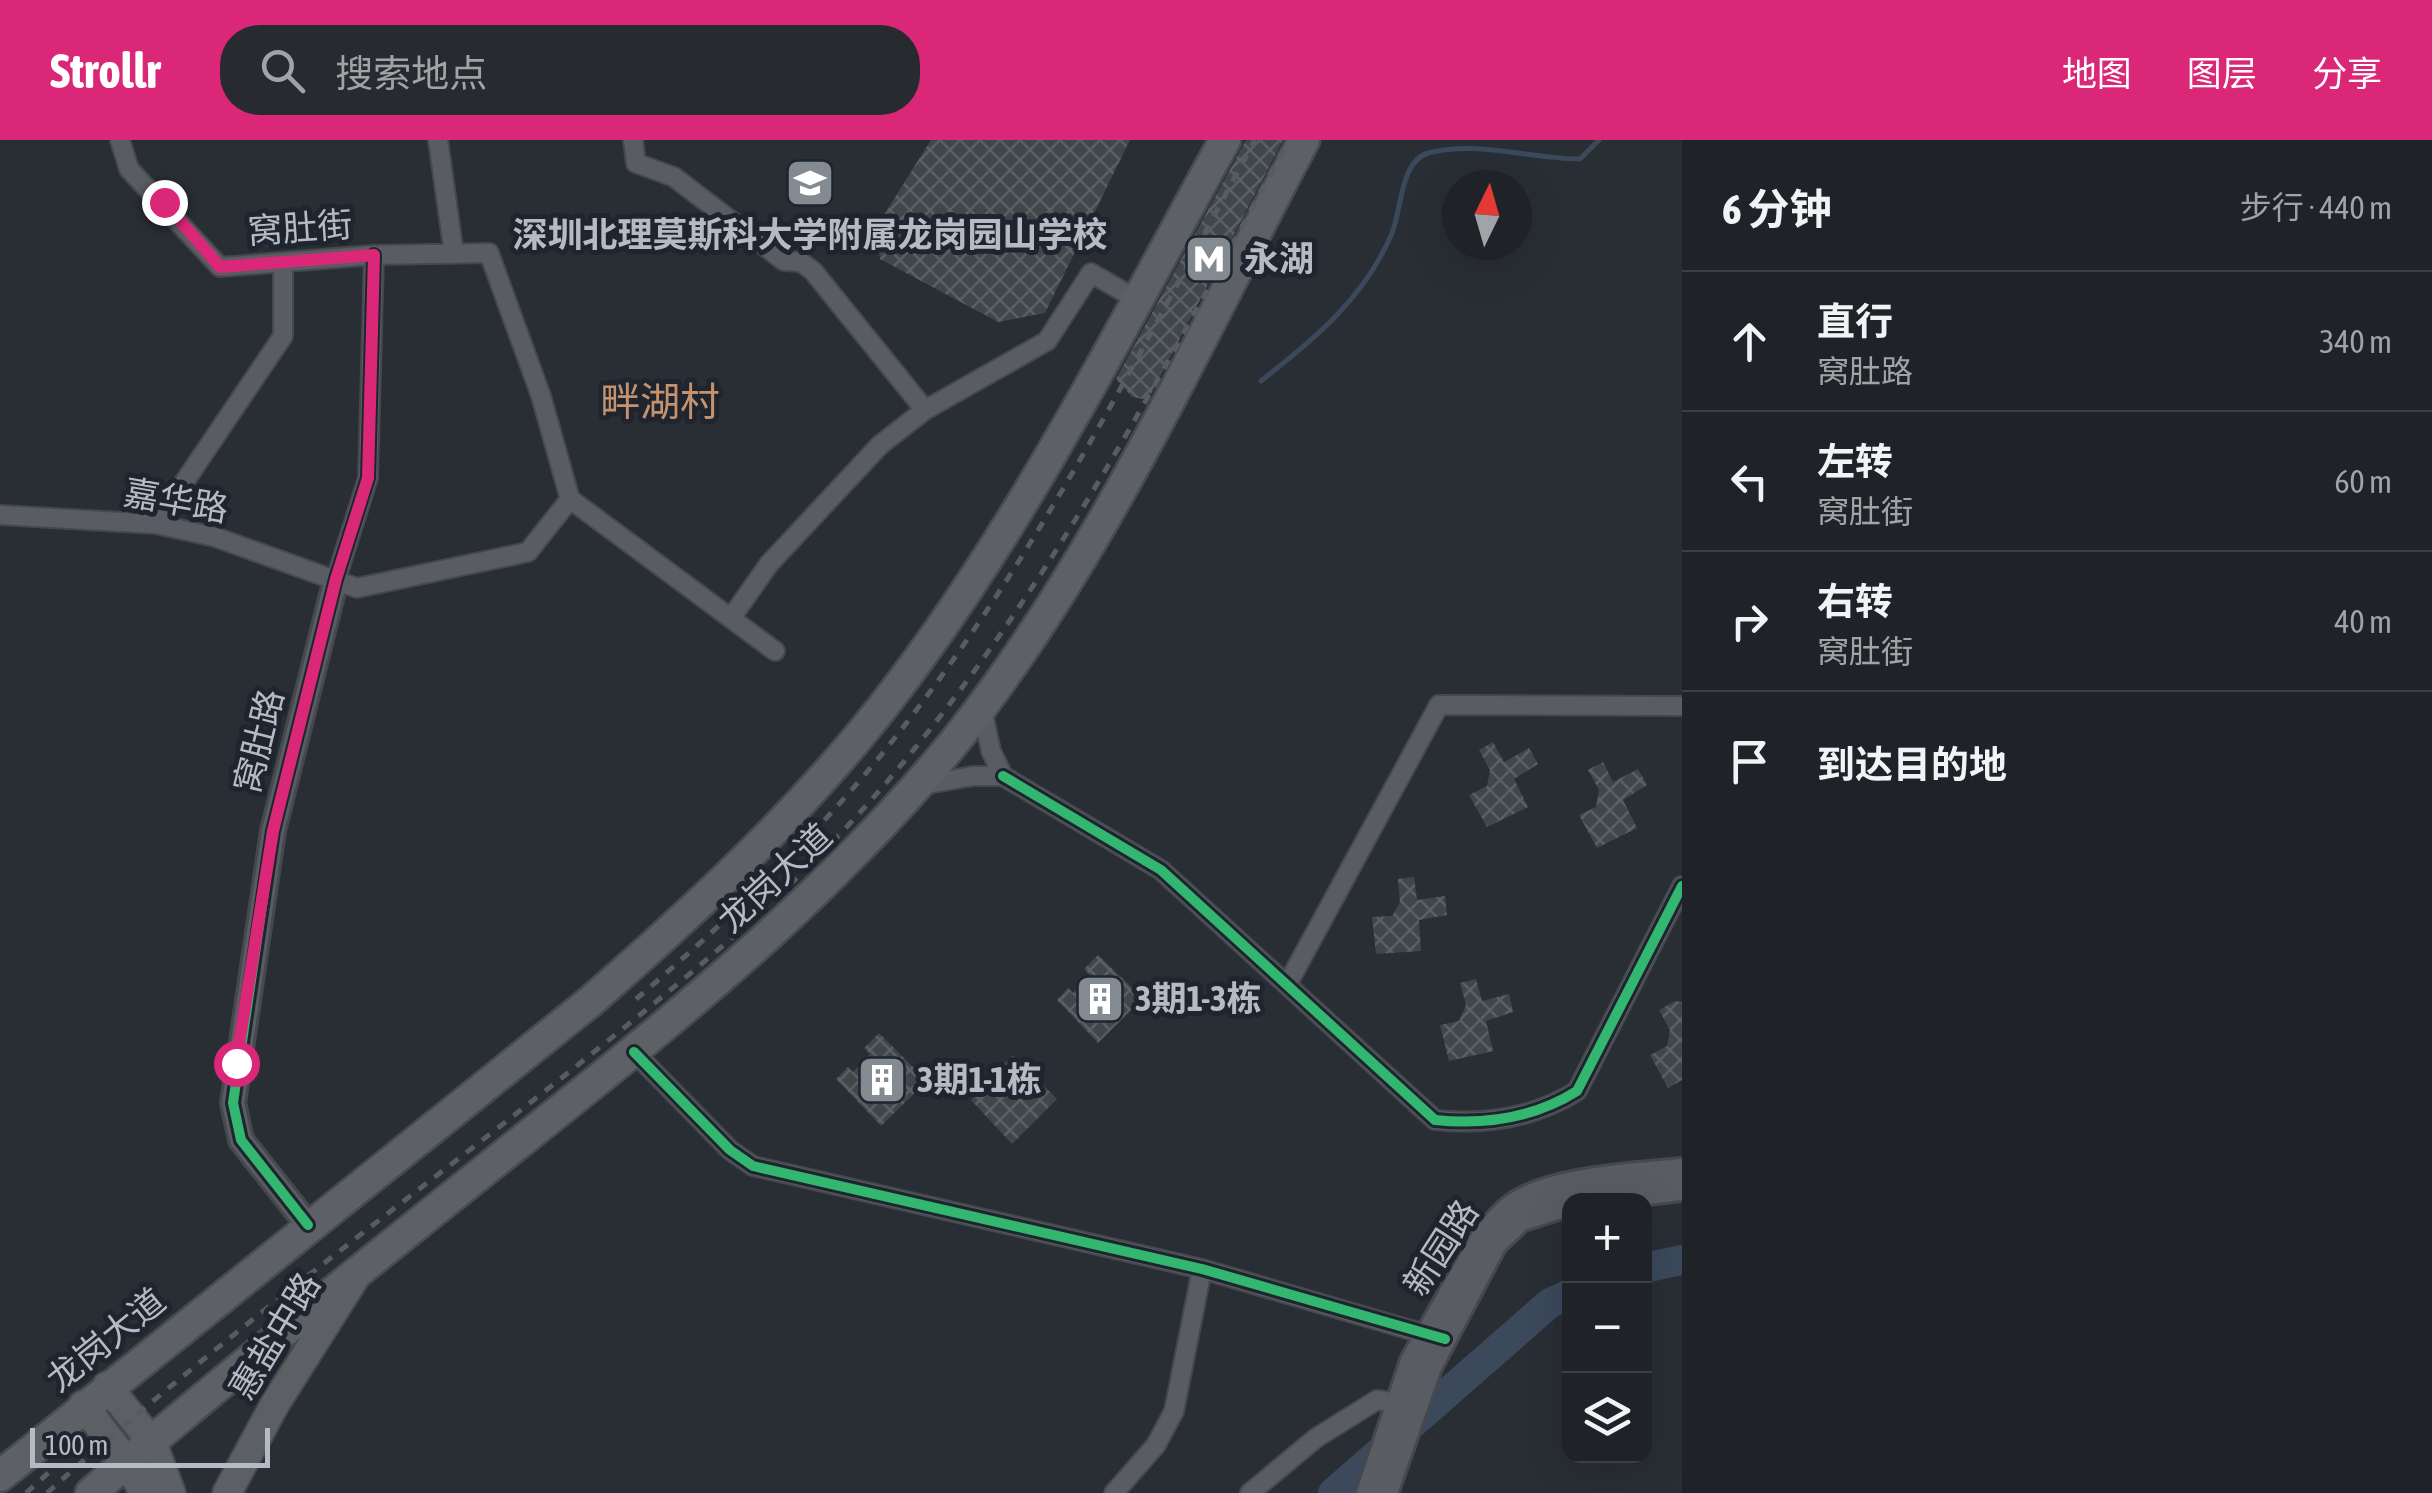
<!DOCTYPE html>
<html lang="zh">
<head>
<meta charset="utf-8">
<style>
  :root { --surface:#1f2227; --page:#272a2f; --text:#f1f3f6; --muted:#a1a4a7; --line:#3c3f44; --accent:#db2777 }
  body { margin:0; font-family:"Asap Condensed","Noto Sans SC",sans-serif; background:var(--page); color:var(--text) }
  .controls { position:absolute; right:30px; bottom:30px; display:grid; overflow:hidden; border-radius:20px; box-shadow:0 10px 40px #0002 }
  .controls button { width:90px; height:90px; display:grid; place-items:center; padding:0; border:0; border-bottom:2px solid var(--line); background:var(--surface); color:var(--text); font:50px sans-serif }
  .compass { position:absolute; left:1442px; top:30px; width:90px; height:90px; border-radius:50%; background:var(--surface); box-shadow:0 10px 40px #0002; rotate:5deg }
  .scale { position:absolute; left:30px; bottom:25px; width:240px; box-sizing:border-box; padding-left:10px; border:5px solid #b4bbc5; border-top:0; font-size:28px; line-height:35px; white-space:nowrap; color:#b4bbc5; -webkit-text-stroke:8px #1e252e; paint-order:stroke }
  .stop { position:absolute; width:30px; height:30px; margin:-22px; border:8px solid #db2777; border-radius:50%; background:#fff }
  .stop.end { background:#db2777; border-color:#fff; box-shadow:0 2px 10px #0008 }
  .list { margin:0; padding:0; list-style:none }
  h2 { display:flex; justify-content:space-between; align-items:center; height:130px; margin:0; padding:0 40px; font-size:42px }
  h2 small { font-size:32px; font-weight:400; color:var(--muted) }
  .list li { display:grid; grid-template-columns:65px 1fr auto; gap:30px; align-items:center; box-sizing:border-box; height:140px; padding:0 40px; border-top:2px solid var(--line) }
  .list b { display:block; font-size:38px; white-space:nowrap }
  .list p { margin:0; font-size:32px; white-space:nowrap; color:var(--muted) }
  .list em { font-size:32px; font-style:normal; color:var(--muted) }
  .icon { flex:none; width:55px; height:55px; fill:none; stroke:currentColor; stroke-width:2; stroke-linecap:round; stroke-linejoin:round }
  .map { position:relative; flex:none; width:1682px; height:1353px; overflow:hidden }
  header { display:flex; align-items:center; gap:60px; box-sizing:border-box; height:140px; padding:0 50px; background:var(--accent); color:#fff }
  header strong { font-size:48px }
  nav { display:flex; gap:55px; margin-inline-start:auto; font-size:35px }
  .search { width:700px; height:90px; background:var(--page); display:flex; align-items:center; gap:25px; box-sizing:border-box; padding:0 35px; border-radius:40px; color:var(--muted); font-size:38px }
  main { display:flex }
  aside { flex:1; background:var(--surface) }
  .map>svg:first-child { display:block }
</style>
</head>
<body>
<header>
<strong>Strollr</strong>
<div class="search"><svg class="icon" aria-label="search" viewBox="0 0 24 24"><circle cx="10" cy="10" r="6"/><path d="M15 15l6 6"/></svg>搜索地点</div>
<nav><a>地图</a><a>图层</a><a>分享</a></nav>
</header>
<main>
<div class="map">
<svg width="1682" height="1353" viewBox="0 0 1682 1353">
  <defs>
    <pattern id="building-cross-hatch" width="8" height="8" patternUnits="userSpaceOnUse" patternTransform="scale(2.5)"><rect width="8" height="8" fill="#41464b"/><path d="M0 0l8 8M0 8l8-8" fill="none" stroke="#5a5f63"/></pattern>
  </defs>
  <rect width="100%" height="100%" fill="#292e34"/>
  <g fill="none" stroke-linecap="round" stroke-linejoin="round">
    <!-- stream -->
    <path stroke="#3b495b" stroke-width="5" d="M1261,241C1315,198 1365,158 1392,93C1402,68 1400,22 1428,13C1479,0 1529,19 1580,19L1599,0"/>
    <!-- river -->
    <path stroke="#3b495b" stroke-width="30" d="M1644,1128L1682,1120
      M1333,1353L1550,1163L1570,1154"/>
  </g>
  <!-- building -->
  <path fill="url(#building-cross-hatch)" d="M931,0H1130L1045,173L998,182L880,119L875,89Z
    M1246,0H1283L1148,260L1132,257L1116,239Z
    M1493,602L1504,622L1529,608L1538,624L1514,639L1528,667L1487,687L1469,655L1487,646L1490,630L1479,610Z
    M1603,622L1613,642L1638,629L1647,645L1623,660L1637,688L1597,708L1579,675L1596,667L1599,650L1588,630Z
    M1414,737L1417,760L1445,756L1447,775L1419,780L1421,811L1376,814L1372,777L1392,776L1400,762L1398,739Z
    M1098,815L1143,858L1098,903L1057,860L1068,848L1073,853L1090,835L1084,829Z
    M1476,839L1482,861L1509,854L1513,872L1486,881L1493,911L1449,921L1440,885L1459,881L1466,865L1460,843Z
    M1675,861L1682,862V940L1668,948L1650,915L1667,906L1670,890L1659,870Z
    M879,893L927,941L881,986L836,939L848,927L853,932L870,914L864,908Z
    M1013,915L1057,959L1012,1004L971,960L982,949L987,953L1004,936L998,930Z"/>
  <g fill="none" stroke-linecap="round" stroke-linejoin="round">
    <!-- minor casing -->
    <g stroke="#45494d" stroke-width="22">
      <path id="minor" d="M120,0L129,29L220,127L374,115L489,113L541,256L570,359L775,511
        M438,0L454,114
        M633,0L636,23L674,37L784,121L801,122L813,131L925,270
        M0,375L156,384L215,397L357,448L528,412L570,359
        M156,384L283,196V122
        M336,439L368,338L374,115
        M731,478L769,424L880,305L925,270L1047,201L1091,133L1136,159
        M1003,636L1161,730L1435,980C1484,985 1534,978 1577,951L1682,746
        M916,646L973,636H1003L991,611L981,564
        M1287,845L1439,565L1682,566
        M634,912L730,1010L753,1026L1202,1129L1435,1197
        M1114,1353L1156,1305L1174,1271L1202,1129
        M1250,1353L1316,1298L1377,1260L1398,1263"/>
    </g>
    <!-- tertiary casing -->
    <g stroke="#45494d" stroke-width="28">
      <path id="tertiary" d="M1591,1060L1682,1049
        M308,1085L241,1000L233,963L273,691L336,439
        M1368,1353L1412,1221L1484,1095C1493,1085 1501,1074 1512,1066C1550,1038 1635,1035 1682,1030
        M1386,1353L1430,1227L1495,1104L1520,1080L1570,1064"/>
    </g>
    <!-- primary casing -->
    <g stroke="#44494e" stroke-width="32">
      <path id="primary" d="M107,1246L152,1302L171,1353
        M83,1265L127,1322L144,1353
        M227,1353L275,1264L354,1139"/>
    </g>
    <!-- trunk casing -->
    <g stroke="#464b50" stroke-width="35">
      <path id="trunk" d="M0,1336L591,861C688,776 783,689 865,589C1008,414 1116,197 1225,0
        M91,1353C234,1230 381,1113 529,995C681,874 832,752 956,600C1100,420 1197,202 1304,0"/>
    </g>
    <!-- minor -->
    <use href="#minor" stroke="#595d63" stroke-width="18"/>
    <!-- tertiary -->
    <use href="#tertiary" stroke="#595d63" stroke-width="22"/>
    <!-- primary -->
    <use href="#primary" stroke="#5c5f64" stroke-width="28"/>
    <!-- trunk -->
    <use href="#trunk" stroke="#5d6064" stroke-width="30"/>
    <!-- rail -->
    <path stroke="#585b60" stroke-width="5" stroke-dasharray="10 10" stroke-linecap="butt" d="M636,859C722,786 805,707 877,620C1031,432 1140,211 1255,0
      M26,1353L56,1326
      M47,1353C211,1205 391,1073 564,936C646,870 730,804 805,730C1015,522 1149,256 1289,0"/>
    <!-- cycleway casing -->
    <g stroke="#1e252e" stroke-width="16">
      <path id="cycleway" d="M1003,636L1161,730L1435,980C1484,985 1534,978 1577,951L1682,746
        M634,912L730,1010L753,1026L1202,1129L1445,1199
        M308,1085L241,1000L233,963L273,691L336,439L368,338L374,115"/>
    </g>
    <!-- cycleway -->
    <use href="#cycleway" stroke="#33b770" stroke-width="10"/>
  </g>
  <g fill="none" stroke-linecap="round" stroke-linejoin="round">
    <!-- route -->
    <path stroke="#db2777" stroke-width="12" d="M164,62L220,127L374,115L368,338L336,439L273,691L236,923"/>
  </g>
  <!-- icons -->
  <defs>
    <g id="school-square" transform="scale(2.5)"><rect x="-9" y="-9" width="18" height="18" rx="4" fill="#838a92" stroke="#1e252e"/><path d="M0-5L7-2L0 1L-7-2ZM-4 1L0 2.5L4 1V4Q0 6-4 4Z" fill="#fff"/></g>
    <g id="metro-square" transform="scale(2.5)"><rect x="-9" y="-9" width="18" height="18" rx="4" fill="#838a92" stroke="#1e252e"/><path d="M-5.5 5V-5H-3L0 0L3-5H5.5V5H3V-.5L0 4L-3-.5V5Z" fill="#fff"/></g>
    <g id="building-square" transform="scale(2.5)"><rect x="-9" y="-9" width="18" height="18" rx="4" fill="#838a92" stroke="#1e252e"/><path d="M-4-6H4V6H1V3H-1V6H-4ZM-2.5-4.3h1.7v1.8h-1.7ZM.8-4.3h1.7v1.8H.8ZM-2.5-1h1.7V.8h-1.7ZM.8-1h1.7V.8H.8Z" fill="#fff"/></g>
  </defs>
  <g fill-rule="evenodd">
    <use href="#school-square" x="810" y="43"/>
    <use href="#metro-square" x="1209" y="119"/>
    <use href="#building-square" x="1100" y="859"/>
    <use href="#building-square" x="882" y="940"/>
  </g>
  <g text-anchor="middle" stroke-width="10" stroke-linejoin="round" paint-order="stroke">
    <!-- street labels -->
    <g font-size="35" fill="#b4bbc5" stroke="#1e252e">
      <text transform="translate(300 88) rotate(-4)" y="12">窝肚街</text>
      <text transform="translate(176 361) rotate(10)" y="12">嘉华路</text>
      <text transform="translate(259 601) rotate(-76)" y="12">窝肚路</text>
      <text transform="translate(775 738) rotate(-43)" y="12">龙岗大道</text>
      <text transform="translate(1441 1108) rotate(-57)" y="12">新园路</text>
      <text transform="translate(275 1196) rotate(-59)" y="12">惠盐中路</text>
      <text transform="translate(106 1200) rotate(-39)" y="12">龙岗大道</text>
    </g>
    <!-- poi labels -->
    <g font-size="35" font-weight="bold" fill="#b4bbc5" stroke="#1e252e" text-anchor="start">
      <text x="810" y="107" text-anchor="middle">深圳北理莫斯科大学附属龙岗园山学校</text>
      <text x="1244" y="131">永湖</text>
      <text x="1135" y="871">3期1-3栋</text>
      <text x="917" y="952">3期1-1栋</text>
    </g>
    <!-- quarter labels -->
    <g font-size="40" fill="#c6926e" stroke="#1e252e">
      <text x="660" y="276">畔湖村</text>
    </g>
  </g>
</svg>
<div class="controls">
<button>+</button>
<button>−</button>
<button><svg class="icon" aria-label="layers" viewBox="0 0 24 24"><path d="M12 4l9 5-9 5-9-5zM3 14l9 5 9-5"/></svg></button>
</div>
<svg class="compass" viewBox="-18 -18 36 36"><path d="M0-13l5 13h-10z" fill="#e53935"/><path d="M0 13l5-13h-10z" fill="#a1a4a7"/></svg>
<div class="scale">100 m</div>
<div class="stop" style="left:236px;top:923px"></div>
<div class="stop end" style="left:164px;top:62px"></div>
</div>
<aside>
<h2>6 分钟<small>步行 · 440 m</small></h2>
<ul class="list">
<li><svg class="icon" aria-label="ahead" viewBox="0 0 24 24"><path d="M12 20V5M6 11l6-6 6 6"/></svg><div><b>直行</b><p>窝肚路</p></div><em>340 m</em></li>
<li><svg class="icon" aria-label="left" viewBox="0 0 24 24"><path d="M17 20v-9H6M10 6l-5 5 5 5"/></svg><div><b>左转</b><p>窝肚街</p></div><em>60 m</em></li>
<li><svg class="icon" aria-label="right" viewBox="0 0 24 24"><path d="M7 20v-9h11M14 6l5 5-5 5"/></svg><div><b>右转</b><p>窝肚街</p></div><em>40 m</em></li>
<li><svg class="icon" aria-label="arrive" viewBox="0 0 24 24"><path d="M6 21V4h12l-3 4 3 4H6"/></svg><div><b>到达目的地</b></div></li>
</ul>
</aside>
</main>
</body>
</html>
